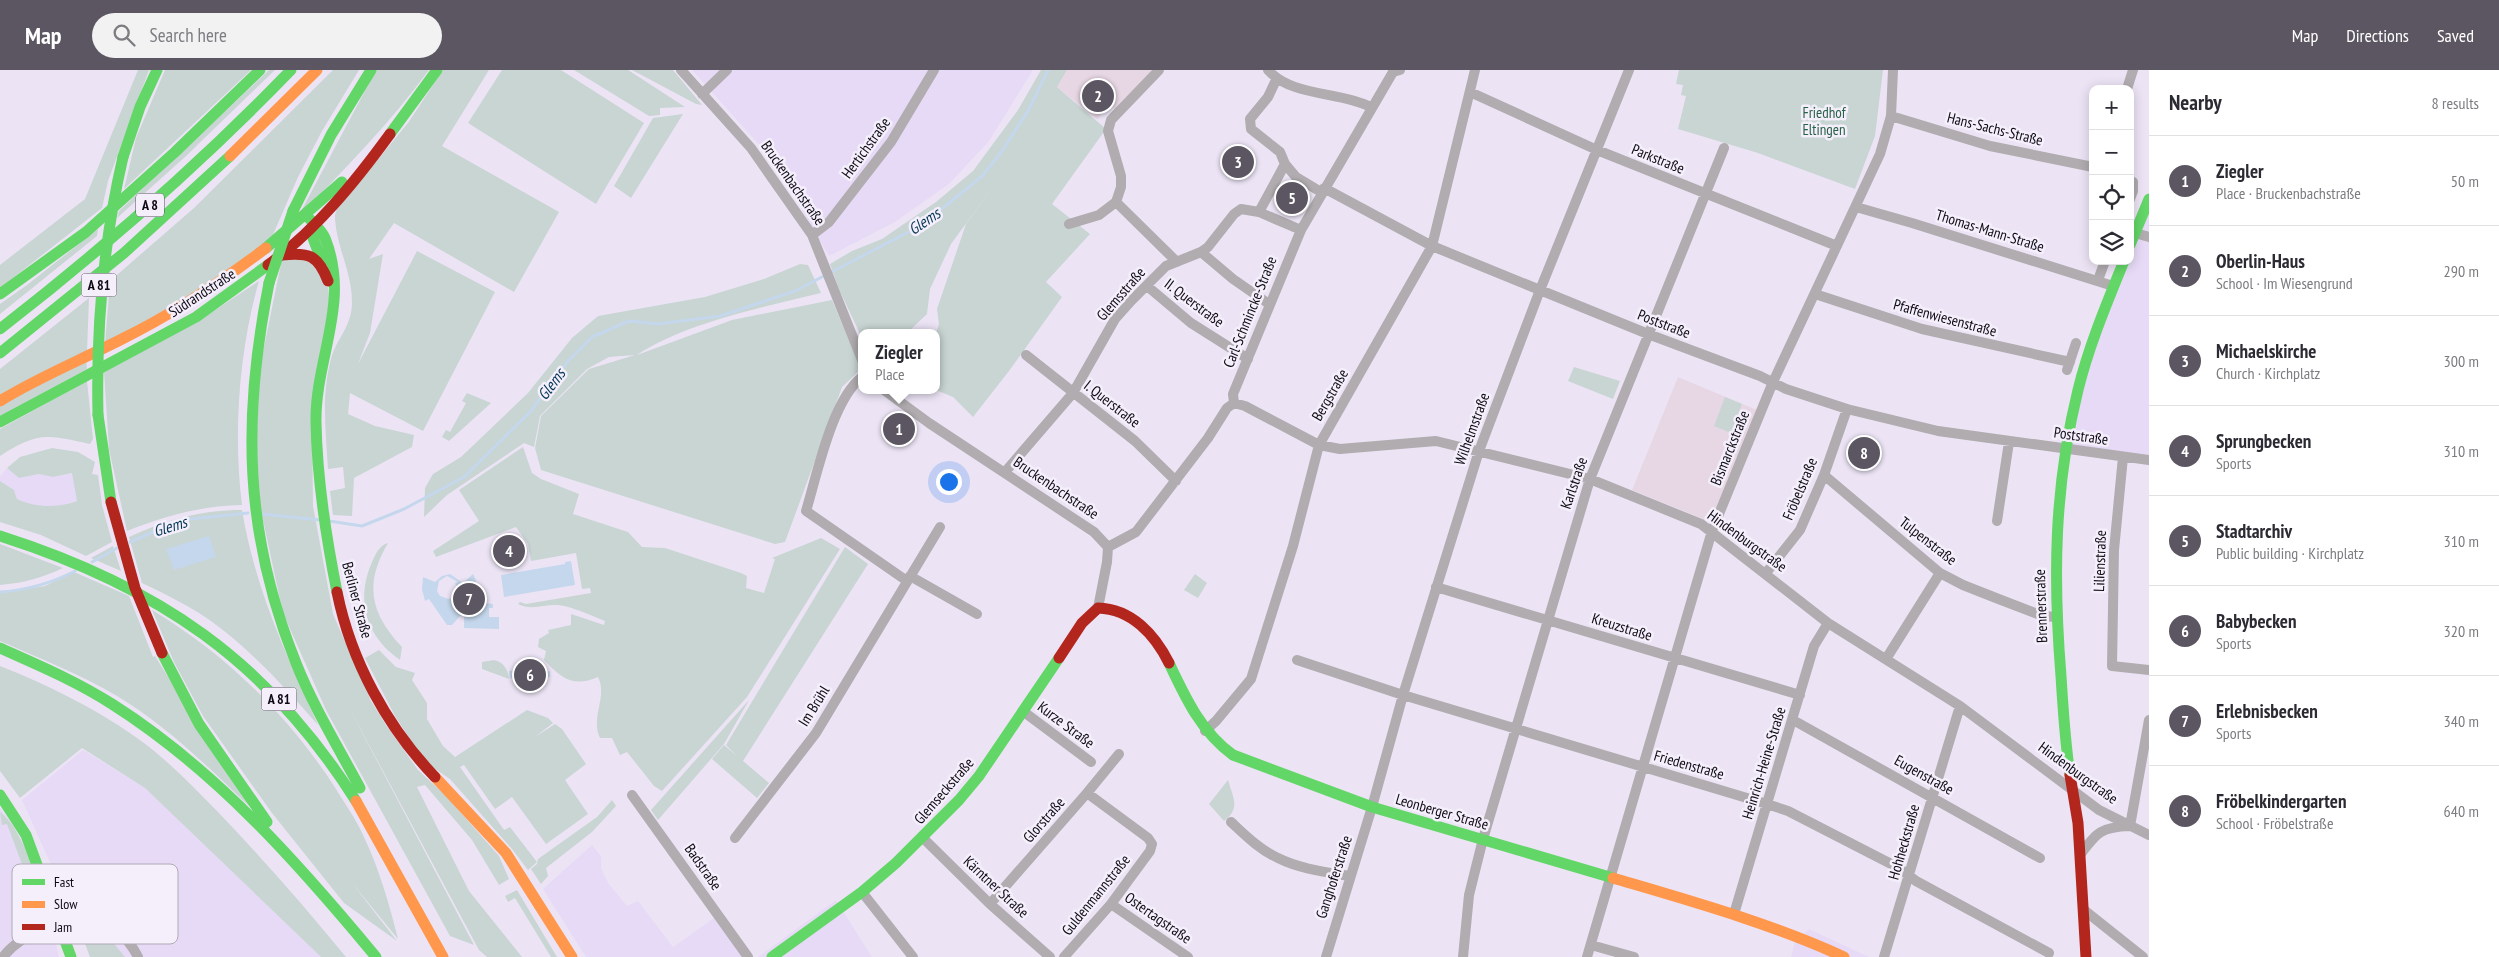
<!DOCTYPE html>
<html lang="en">
<head>
<meta charset="utf-8">
<style>
  :root { --surface:#fff; --page:#f2f2f3; --text:#2b2b33; --muted:#7c7c81; --line:#e1e1e2; --accent:#5c5662 }
  body { margin:0; font-family:"PT Sans Narrow",sans-serif; background:var(--page); color:var(--text) }
  .controls { position:absolute; right:15px; top:15px; display:grid; overflow:hidden; border-radius:10px; box-shadow:0 2px 12px #0003 }
  .controls button { width:45px; height:45px; display:grid; place-items:center; padding:0; border:0; border-bottom:1px solid var(--line); background:var(--surface); color:var(--text); font:25px sans-serif }
  .you { position:absolute; left:948px; top:411px; width:18px; height:18px; margin:-12px; border:4px solid #fff; border-radius:50%; background:#1a73e8; box-shadow:0 0 0 8px #1a73e833 }
  .badge { display:grid; place-items:center; width:32px; height:32px; border-radius:50%; background:var(--accent); color:#fff; font-size:16px; font-weight:700 }
  .pin { position:absolute; translate:-50% -50%; border:2px solid #fff; box-shadow:0 1px 5px #0006 }
  .popup { position:absolute; left:858px; top:259px; width:82px; height:65px; box-sizing:border-box; display:grid; place-content:center; border-radius:10px; background:var(--surface); filter:drop-shadow(0 1px 4px #0005); font-size:16px; white-space:nowrap; color:var(--muted) }
  .popup b { font-size:19px; color:var(--text) }
  .popup::after { content:''; position:absolute; left:50%; top:100%; margin-left:-10px; border:10px solid transparent; border-top-color:var(--surface) }
  .list { margin:0; padding:0; list-style:none }
  h2 { display:flex; justify-content:space-between; align-items:center; height:65px; margin:0; padding:0 20px; font-size:21px }
  h2 small { font-size:16px; font-weight:400; color:var(--muted) }
  .list li { display:grid; grid-template-columns:32px 1fr auto; gap:15px; align-items:center; box-sizing:border-box; height:90px; padding:0 20px; border-top:1px solid var(--line) }
  .list b { display:block; font-size:19px; white-space:nowrap }
  .list p { margin:0; font-size:16px; white-space:nowrap; color:var(--muted) }
  .list em { font-size:16px; font-style:normal; color:var(--muted) }
  .icon { flex:none; width:28px; height:28px; fill:none; stroke:currentColor; stroke-width:2; stroke-linecap:round; stroke-linejoin:round }
  .map { position:relative; flex:none; width:2149px; height:887px; overflow:hidden }
  header { display:flex; align-items:center; gap:30px; box-sizing:border-box; height:70px; padding:0 25px; background:var(--accent); color:#fff }
  header strong { font-size:24px }
  nav { display:flex; gap:28px; margin-inline-start:auto; font-size:18px }
  .search { width:350px; height:45px; background:var(--page); display:flex; align-items:center; gap:12px; box-sizing:border-box; padding:0 18px; border-radius:28px; color:var(--muted); font-size:19px }
  main { display:flex }
  aside { flex:1; background:var(--surface) }
  .map>svg:first-child { display:block }
</style>
</head>
<body>
<header>
<strong>Map</strong>
<div class="search"><svg class="icon" aria-label="search" viewBox="0 0 24 24"><circle cx="10" cy="10" r="6"/><path d="M15 15l6 6"/></svg>Search here</div>
<nav><a>Map</a><a>Directions</a><a>Saved</a></nav>
</header>
<main>
<div class="map">
<svg width="2149" height="887" viewBox="0 0 2149 887">
  <rect width="100%" height="100%" fill="#ece4f5"/>
  <!-- built -->
  <path fill="#e6daf6" d="M692,0H1033L989,71L950,113L895,152L829,186L773,90Z
    M2149,129V390L2066,379L2078,319L2130,191V175Z
    M7,398L19,408L39,404L53,407L73,403L77,431L53,438L26,434L17,429L14,420L0,411V406Z
    M83,680L145,718L321,887H90L79,857L22,730Z
    M0,738L13,755L24,781L49,847L59,887H0Z
    M592,775L601,786V798L608,813L627,836L638,831L673,877L717,846L746,887H586L543,819Z
    M836,830L872,887H758Z
    M1809,859L1869,887H1791L1795,872Z"/>
  <!-- education -->
  <path fill="#e7d7e4" d="M1067,0H1152L1116,40L1110,35L1097,49L1057,17Z
    M1678,307L1757,340L1711,452L1632,420Z"/>
  <!-- green -->
  <path fill="#c8d5d3" d="M138,0H149L108,111L102,138L0,218V195L85,129Z
    M165,0H251L124,119L136,68Z
    M269,0H275L185,87L117,148L119,141Z
    M333,0H359L322,61L298,107L272,167L219,209L105,274L110,211L194,138Z
    M376,0H429C390,53 344,100 298,147Z
    M443,0H489L442,76L559,142L514,222L394,153L369,189L383,184L370,263L358,294L417,181L495,222L423,361L350,323L348,344L375,356L414,365L412,377L354,408L352,446L333,445L330,421L345,418L343,397L328,399C326,362 321,326 331,289C337,267 352,257 352,232C352,201 335,174 335,145L337,139L408,53Z
    M502,0H561L644,53L596,134L468,53Z
    M574,0H628L685,37L660,38V45L649,46Z
    M632,0H673L702,35L696,34Z
    M1041,0H1067L1057,17L1106,59L1052,134L1090,164L1046,212L1062,227L1009,301L973,347L953,327L936,320V263L939,254L937,239L966,154L1001,106L951,174L930,219L927,244L907,263H862L861,266L838,217L830,194L852,181L882,169L936,132L973,101L1018,40Z
    M1679,0H1883L1875,66L1855,119L1758,83L1678,59L1686,26L1681,25L1683,15L1676,14Z
    M683,44L631,128L614,116L653,48Z
    M98,159L97,166L0,244V234L27,215Z
    M282,189L310,190L328,218L330,236L312,358L313,436L333,544L371,631L386,655L418,700L446,726L499,786L509,809L499,815L472,770L425,715L417,717L469,821L522,887H487L479,880L346,632L474,875L450,866L326,640L283,543L255,413V321Z
    M800,194L808,195L821,223C764,237 685,253 637,285L732,250L832,230L861,299L842,317L785,472L775,474L541,400L535,378L541,346L589,299L635,285L609,287L587,299L540,346L534,377L524,373L447,425L424,447L425,418L433,404L461,387L528,323L572,268L598,246L705,227L764,209Z
    M259,211C239,280 233,364 242,435C200,436 165,446 127,461L109,379L104,301L200,250Z
    M89,228L87,282L0,328V299Z
    M86,288L87,299L0,346V335Z
    M1574,297L1620,311L1613,329L1568,311Z
    M87,311L93,369L90,374C48,365 39,361 0,386V359Z
    M467,323L491,333L449,371L442,367L446,360L450,362L466,333L462,331Z
    M1725,327L1742,334L1731,363L1714,356Z
    M523,377L532,403L541,409L579,424L573,444L628,462L642,477L665,478L741,503L747,506L746,518L764,523L775,489L772,488L821,468L840,479L747,627L662,721L654,716L627,682L620,685L612,668H600C590,647 608,627 598,607C573,618 561,608 544,590L546,581L538,577L539,569L549,563L548,560L571,555V544L604,555L605,551C592,546 578,539 564,536C548,532 533,542 518,534L520,532L526,534L591,523L590,518L582,519L576,483L531,491L528,474L516,457L436,487L433,481L479,451L459,420Z
    M52,378L78,382L95,392L92,404L98,405L102,435L112,472L86,486L41,465L0,452V411L14,420L17,429C35,438 58,438 77,431L72,403L53,407L39,404L19,408L7,398L20,387Z
    M242,440C255,518 285,583 318,655C286,619 254,583 215,554C192,537 167,525 142,513L129,467C166,450 201,440 242,440Z
    M388,473C364,514 370,543 402,577L400,590C365,566 355,528 373,490C376,483 380,475 388,473Z
    M0,474L63,498C42,508 23,513 0,515Z
    M113,476L121,501L91,488Z
    M845,477L868,494L743,691L769,713L757,728L712,689L724,675L737,686L726,675Z
    M74,502L129,526L153,587L155,586L249,736C207,696 167,656 117,626C80,604 39,588 0,571V523L45,516Z
    M1195,504L1207,513L1198,528L1184,520Z
    M152,540C227,585 289,646 336,719C345,734 356,749 363,765C379,798 389,833 398,869L352,813L397,871L344,833L272,743L203,646L174,592Z
    M379,580L396,597L415,603L412,610L427,633V649L443,676L455,687L527,640L548,648L553,653L535,667L555,654L562,659L586,694L565,710L588,744L546,774L512,727L495,739L464,695L460,697L504,760L510,757L537,792L528,800L512,779L450,709L425,692L395,646L365,588Z
    M494,590C504,592 508,600 509,609L482,599V592Z
    M0,596C48,615 95,638 137,668C167,689 192,716 218,742C263,789 305,837 346,887H321L145,718L82,678L20,728L0,701Z
    M749,630L724,674L658,750L651,740Z
    M1228,710C1233,728 1241,738 1224,751L1209,734Z
    M612,730L616,736L592,762L546,798L548,806L541,814L531,799L537,794L538,789L597,747Z
    M0,742C24,760 36,810 47,839V849L44,853L7,754L2,755Z
    M517,820L557,887H551L515,828L508,832L505,826Z
    M86,854L108,861L104,868L115,875L125,887H90L79,857Z"/>
  <!-- water -->
  <path fill="#c5d7ec" fill-rule="evenodd" d="M209,466L216,487L174,500L166,479Z
    M513,471L519,486L505,492L499,477Z
    M571,491L575,515L504,527L501,505L565,494V492Z
    M450,504L463,513L473,504C479,515 476,523 484,533L493,534V538H489V547H499V559L464,558V546H460L452,555H447L429,529L425,531L422,519L423,507L435,512L442,506ZM447,506L458,512L455,513L458,519L456,525L449,529L440,526L437,521L439,511Z
    M536,597L543,602L550,601V607L543,608L536,615L510,608L509,601Z"/>
  <g fill="none" stroke-linecap="round" stroke-linejoin="round">
    <!-- stream -->
    <path stroke="#c5d7ec" stroke-width="3" d="M262,444L320,450
      M329,451L362,456L404,439L464,407L530,342L568,291L592,267L629,251L658,254L720,246L795,221L922,155L982,106L1000,84L1028,41L1048,0
      M130,472L181,450L248,443
      M92,492L117,478
      M0,522C28,520 50,514 75,501"/>
    <!-- street -->
    <path stroke="#b0acaf" stroke-width="10" d="M681,0L751,78L812,165L862,290
      M1268,0C1292,27 1339,21 1371,37
      M1276,10L1268,27L1250,49L1251,59L1280,82L1285,94L1296,107L1321,122
      M2127,19L2133,0
      M1470,22L1597,80L1837,176
      M702,24L727,0
      M1891,46L1990,76L2093,97
      M2130,111L2133,112V121L2130,129
      M1324,118L1432,176L1648,264L1760,306L1786,319L1847,339L1938,361L2149,390
      M1116,132L1177,192
      M1856,137L1912,153L2113,216
      M1259,142L1285,94
      M1069,154L1099,145L1116,132L1121,117V106L1108,61L1111,50L1159,0
      M2135,163L2149,167
      M812,165L829,152L891,72L934,0
      M1201,182L1233,209L1269,234
      M2098,210L2105,191
      M1147,216L1191,253L1248,289
      M1815,224L1922,259L2070,292
      M1026,285L1135,371L1176,411
      M2067,300L2076,273
      M862,307C832,330 817,405 806,441L907,511
      M884,320L929,353L1094,462L1108,477L1107,492L1098,538
      M1234,333L1245,336L1319,375L1340,379L1436,371L1590,409L1701,454L1828,553L1960,636L2099,740L2149,765
      M1234,333L1233,324L1301,160L1393,2L1400,0
      M2123,387L2114,480L2112,596L2149,600
      M1005,402L1073,323L1115,249L1131,231L1166,196L1201,182L1208,177L1234,144L1241,139L1259,142L1301,160
      M1824,405L1940,503L1963,515L1996,528L2043,546L2056,547
      M1997,451L2009,372
      M1108,477L1136,462L1208,368L1227,338L1234,333
      M1766,503L1800,460L1824,405L1847,339
      M910,506L977,544
      M1436,517L1800,625
      M1886,589L1940,503
      M1297,590L1403,625L1767,734L1788,741L1899,798L1916,811L2049,883
      M1024,642L1091,692
      M1793,650L2040,788
      M1205,661L1216,651L1251,609L1293,476L1319,375L1432,176L1475,0
      M632,725L748,887
      M1231,752C1245,765 1260,780 1278,788C1300,799 1326,802 1350,806
      M735,768L816,663L940,457
      M923,768L990,834L1050,887
      M2080,785C2097,762 2101,757 2130,756L2149,650
      M862,822L913,887
      M990,834L1087,723L1119,684
      M1111,834L1188,887
      M2084,840L2143,887
      M1734,844L1814,576L1828,553
      M1591,875L1634,887
      M3,887C19,866 62,846 89,848C110,849 129,869 138,887
      M1064,887L1111,834L1150,781L1152,774L1148,768L1087,723
      M1326,887L1372,737L1403,625L1479,381L1540,220L1629,0
      M1463,887L1469,825L1483,769L1590,409L1724,78
      M1587,887L1712,461L1773,312L1880,84L1891,46L1893,0
      M1884,887L1960,636"/>
    <!-- fast -->
    <path stroke="#63d668" stroke-width="11" d="M390,64L437,0
      M123,87L140,37L157,0
      M293,141L331,65L371,0
      M306,145C312,152 322,160 325,168C351,233 315,288 316,352C317,409 326,467 337,522
      M314,155L313,168L322,192
      M2130,175L2149,129
      M266,178L342,112
      M269,213C242,348 244,464 296,593C313,636 338,677 360,718
      M0,224L86,162L175,82L260,0
      M0,259C103,179 200,94 291,0
      M0,283L124,183L230,86
      M98,345L111,432
      M0,352L196,247L268,195
      M0,466C157,516 267,590 356,731
      M0,578C38,595 76,611 112,634C216,700 298,793 376,887
      M162,583L199,654L267,752
      M1169,593C1185,627 1201,662 1233,685L1372,737L1613,808
      M2070,705C2065,672 2063,639 2061,606C2053,507 2054,417 2078,320C2089,275 2107,233 2124,191
      M0,725L26,765L71,887
      M772,887L862,822L896,793L959,730L979,706L1059,588"/>
    <!-- slow -->
    <path stroke="#ff974d" stroke-width="11" d="M230,86L317,0
      M0,331C39,307 81,290 122,269C173,244 221,212 266,178
      M435,707L506,783L572,887
      M356,731L443,887
      M1613,808C1691,831 1770,853 1844,887"/>
    <!-- jam -->
    <path stroke="#b3261e" stroke-width="11" d="M282,185C309,182 318,185 328,211
      M268,195C316,160 355,112 390,64
      M337,522C351,591 387,657 435,707
      M1059,588L1082,553L1098,538C1132,539 1155,565 1169,593
      M2070,705L2078,753L2086,887"/>
    <!-- fast-bridge -->
    <path stroke="#63d668" stroke-width="11" d="M269,213L293,141
      M98,345C96,257 103,173 123,87"/>
    <!-- jam-bridge -->
    <path stroke="#b3261e" stroke-width="11" d="M111,432L135,518L162,583"/>
  </g>
  <g text-anchor="middle" stroke-width="5" stroke-linejoin="round" paint-order="stroke">
    <!-- shield labels -->
    <g fill="#f4effb" stroke="#534f59" stroke-width="1">
      <rect x="136" y="123.5" width="28" height="23" rx="4"/>
      <rect x="81.5" y="203.5" width="35" height="23" rx="4"/>
      <rect x="261.5" y="617.5" width="35" height="23" rx="4"/>
    </g>
    <g font-size="14" font-weight="bold" fill="#0e0a13">
      <text x="150" y="140">A 8</text>
      <text x="99" y="220">A 81</text>
      <text x="279" y="634">A 81</text>
    </g>
    <!-- park labels -->
    <g font-size="15" fill="#296147" stroke="#f4effb">
      <text x="1824" y="48">Friedhof<tspan x="1824" dy="17">Eltingen</tspan></text>
    </g>
    <!-- street labels -->
    <g font-size="15" fill="#0e0a13" stroke="#f4effb">
      <text transform="translate(1995 59) rotate(14)" y="5">Hans-Sachs-Straße</text>
      <text transform="translate(866 78) rotate(-54)" y="5">Hertichstraße</text>
      <text transform="translate(1658 89) rotate(22)" y="5">Parkstraße</text>
      <text transform="translate(793 113) rotate(55)" y="5">Bruckenbachstraße</text>
      <text transform="translate(1990 161) rotate(17)" y="5">Thomas-Mann-Straße</text>
      <text transform="translate(202 223) rotate(-33)" y="5">Südrandstraße</text>
      <text transform="translate(1121 224) rotate(-49)" y="5">Glemsstraße</text>
      <text transform="translate(1194 233) rotate(37)" y="5">II. Querstraße</text>
      <text transform="translate(1250 242) rotate(-68)" y="5">Carl-Schmincke-Straße</text>
      <text transform="translate(1945 248) rotate(15)" y="5">Pfaffenwiesenstraße</text>
      <text transform="translate(1664 254) rotate(21)" y="5">Poststraße</text>
      <text transform="translate(1330 325) rotate(-60)" y="5">Bergstraße</text>
      <text transform="translate(1112 334) rotate(38)" y="5">I. Querstraße</text>
      <text transform="translate(1472 359) rotate(-70)" y="5">Wilhelmstraße</text>
      <text transform="translate(2081 366) rotate(8)" y="5">Poststraße</text>
      <text transform="translate(1730 378) rotate(-68)" y="5">Bismarckstraße</text>
      <text transform="translate(1574 413) rotate(-71)" y="5">Karlstraße</text>
      <text transform="translate(1056 418) rotate(34)" y="5">Bruckenbachstraße</text>
      <text transform="translate(1800 419) rotate(-67)" y="5">Fröbelstraße</text>
      <text transform="translate(1747 471) rotate(36)" y="5">Hindenburgstraße</text>
      <text transform="translate(1928 471) rotate(38)" y="5">Tulpenstraße</text>
      <text transform="translate(2100 491) rotate(-88)" y="5">Lilienstraße</text>
      <text transform="translate(357 530) rotate(75)" y="5">Berliner Straße</text>
      <text transform="translate(2041 536) rotate(-92)" y="5">Brennerstraße</text>
      <text transform="translate(1622 557) rotate(17)" y="5">Kreuzstraße</text>
      <text transform="translate(814 636) rotate(-58)" y="5">Im Brühl</text>
      <text transform="translate(1066 655) rotate(37)" y="5">Kurze Straße</text>
      <text transform="translate(1764 693) rotate(-73)" y="5">Heinrich-Heine-Straße</text>
      <text transform="translate(1689 695) rotate(16)" y="5">Friedenstraße</text>
      <text transform="translate(2078 703) rotate(36)" y="5">Hindenburgstraße</text>
      <text transform="translate(1924 705) rotate(29)" y="5">Eugenstraße</text>
      <text transform="translate(944 721) rotate(-49)" y="5">Glemseckstraße</text>
      <text transform="translate(1442 742) rotate(16)" y="5">Leonberger Straße</text>
      <text transform="translate(1044 750) rotate(-49)" y="5">Glorstraße</text>
      <text transform="translate(1904 772) rotate(-74)" y="5">Hohheckstraße</text>
      <text transform="translate(703 797) rotate(55)" y="5">Badstraße</text>
      <text transform="translate(1334 807) rotate(-72)" y="5">Ganghoferstraße</text>
      <text transform="translate(996 817) rotate(43)" y="5">Kärntner Straße</text>
      <text transform="translate(1096 825) rotate(-51)" y="5">Guldenmannstraße</text>
      <text transform="translate(1158 848) rotate(35)" y="5">Ostertagstraße</text>
    </g>
    <!-- water labels -->
    <g font-size="16" font-style="italic" fill="#033655" stroke="#f4effb">
      <text transform="translate(924 151) rotate(-34)" y="6">Glems</text>
      <text transform="translate(551 314) rotate(-53)" y="6">Glems</text>
      <text transform="translate(170 456) rotate(-17)" y="6">Glems</text>
    </g>
  </g>
  <!-- legend -->
  <rect x="12" y="794" width="166" height="80" rx="8" fill="#f4effb" stroke="#afaab5" stroke-width="1"/>
  <rect x="22" y="809" width="23" height="6" fill="#63d668"/>
  <rect x="22" y="831" width="23" height="7" fill="#ff974d"/>
  <rect x="22" y="854" width="23" height="6" fill="#b3261e"/>
  <g font-size="14" fill="#0e0a13">
    <text x="54" y="817">Fast</text>
    <text x="54" y="839">Slow</text>
    <text x="54" y="862">Jam</text>
  </g>
</svg>
<div class="controls">
<button>+</button>
<button>−</button>
<button><svg class="icon" aria-label="locate" viewBox="0 0 24 24"><circle cx="12" cy="12" r="6"/><path d="M12 2v4M12 18v4M2 12h4M18 12h4"/></svg></button>
<button><svg class="icon" aria-label="layers" viewBox="0 0 24 24"><path d="M12 4l9 5-9 5-9-5zM3 14l9 5 9-5"/></svg></button>
</div>
<div class="you"></div>
<div class="pin badge" style="left:899px;top:359px">1</div>
<div class="popup"><b>Ziegler</b>Place</div>
<div class="pin badge" style="left:1098px;top:26px">2</div>
<div class="pin badge" style="left:1238px;top:92px">3</div>
<div class="pin badge" style="left:509px;top:481px">4</div>
<div class="pin badge" style="left:1292px;top:128px">5</div>
<div class="pin badge" style="left:530px;top:605px">6</div>
<div class="pin badge" style="left:469px;top:529px">7</div>
<div class="pin badge" style="left:1864px;top:383px">8</div>
</div>
<aside>
<h2>Nearby<small>8 results</small></h2>
<ul class="list">
<li><span class="badge">1</span><div><b>Ziegler</b><p>Place · Bruckenbachstraße</p></div><em>50 m</em></li>
<li><span class="badge">2</span><div><b>Oberlin-Haus</b><p>School · Im Wiesengrund</p></div><em>290 m</em></li>
<li><span class="badge">3</span><div><b>Michaelskirche</b><p>Church · Kirchplatz</p></div><em>300 m</em></li>
<li><span class="badge">4</span><div><b>Sprungbecken</b><p>Sports</p></div><em>310 m</em></li>
<li><span class="badge">5</span><div><b>Stadtarchiv</b><p>Public building · Kirchplatz</p></div><em>310 m</em></li>
<li><span class="badge">6</span><div><b>Babybecken</b><p>Sports</p></div><em>320 m</em></li>
<li><span class="badge">7</span><div><b>Erlebnisbecken</b><p>Sports</p></div><em>340 m</em></li>
<li><span class="badge">8</span><div><b>Fröbelkindergarten</b><p>School · Fröbelstraße</p></div><em>640 m</em></li>
</ul>
</aside>
</main>
</body>
</html>
